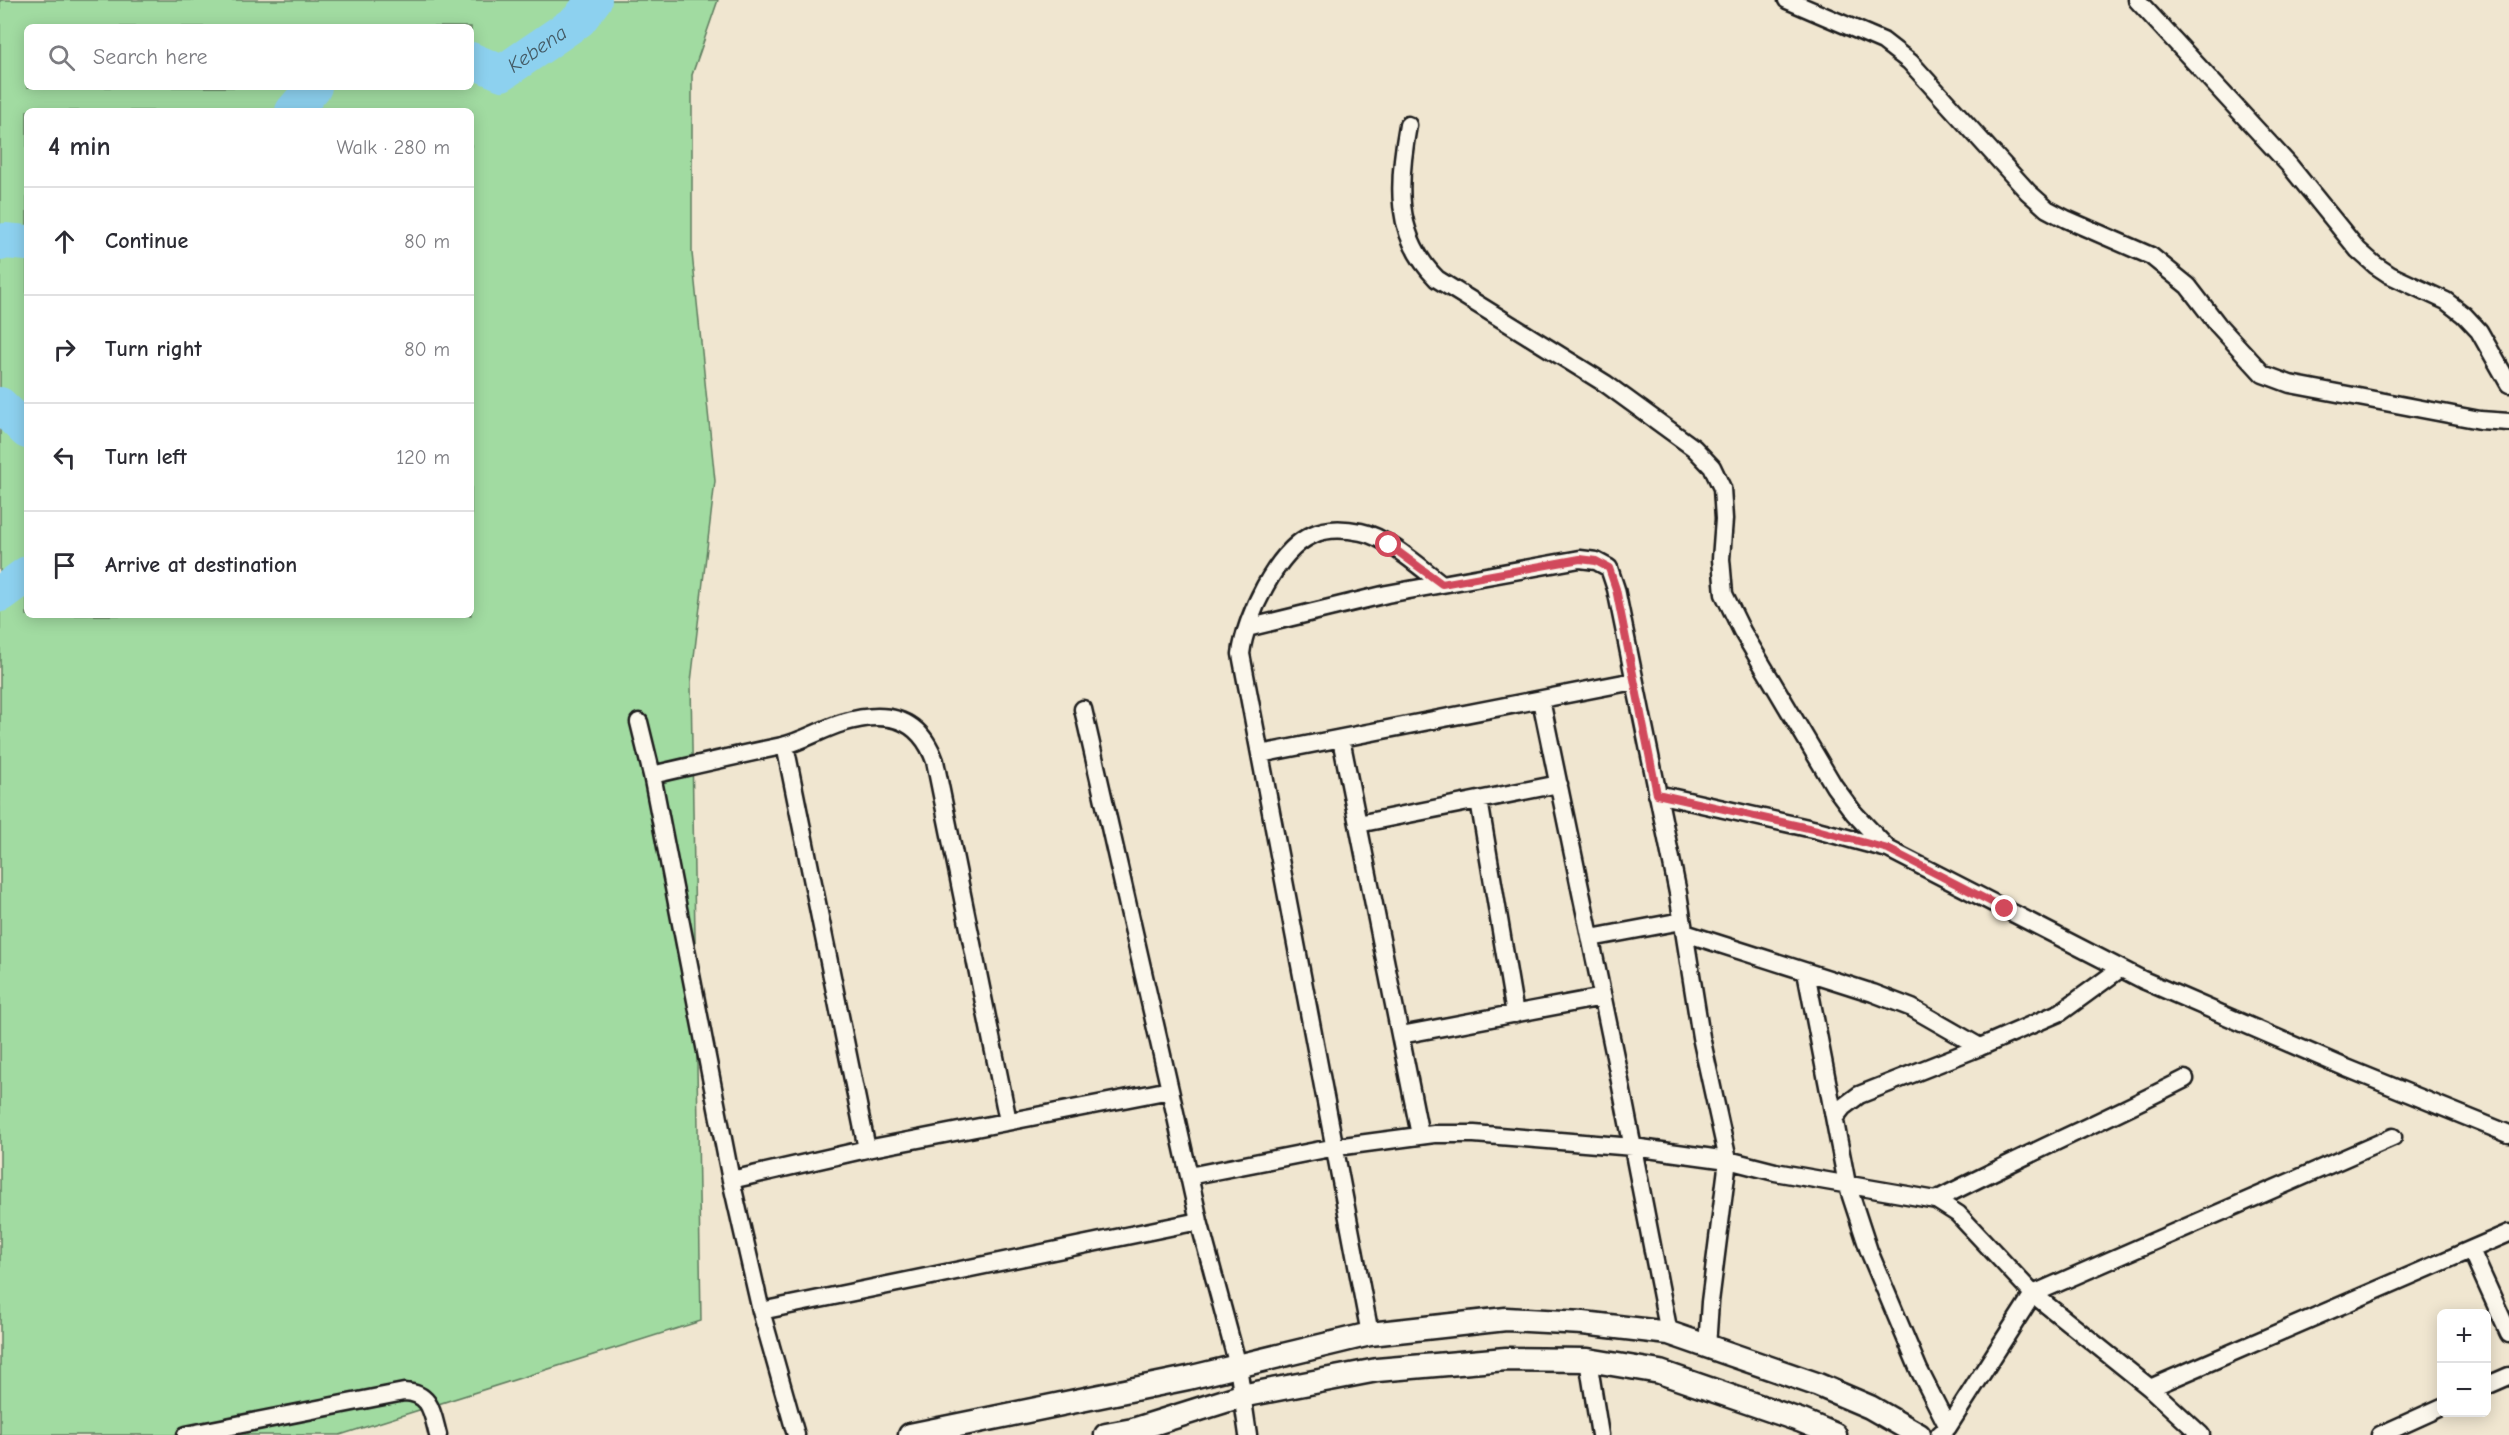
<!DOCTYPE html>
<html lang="en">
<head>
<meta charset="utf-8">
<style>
  :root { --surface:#fff; --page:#f2f2f3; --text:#2b2b33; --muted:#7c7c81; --line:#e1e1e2 }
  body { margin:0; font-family:"Comic Neue",sans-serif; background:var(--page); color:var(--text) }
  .controls { position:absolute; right:18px; bottom:18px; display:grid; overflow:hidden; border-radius:9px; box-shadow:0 3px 15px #0003 }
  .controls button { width:54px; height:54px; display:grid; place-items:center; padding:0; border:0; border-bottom:2px solid var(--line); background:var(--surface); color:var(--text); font:30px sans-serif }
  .stop { position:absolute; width:18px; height:18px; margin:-14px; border:4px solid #d1495b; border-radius:50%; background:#fff }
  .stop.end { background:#d1495b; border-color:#fff; box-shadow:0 2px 6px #0008 }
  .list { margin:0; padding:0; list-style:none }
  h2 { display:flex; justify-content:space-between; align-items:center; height:78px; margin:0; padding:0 24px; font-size:26px }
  h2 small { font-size:20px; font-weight:400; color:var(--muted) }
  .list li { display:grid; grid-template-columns:39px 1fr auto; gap:18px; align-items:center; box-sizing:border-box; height:108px; padding:0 24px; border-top:2px solid var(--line) }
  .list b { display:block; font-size:22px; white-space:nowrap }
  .list em { font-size:20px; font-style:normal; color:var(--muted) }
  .icon { flex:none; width:33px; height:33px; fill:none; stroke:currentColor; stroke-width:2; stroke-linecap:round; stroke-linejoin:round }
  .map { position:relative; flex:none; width:2509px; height:1435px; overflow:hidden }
  .search { position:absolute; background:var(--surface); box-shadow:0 3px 15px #0003; left:24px; top:24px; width:450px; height:66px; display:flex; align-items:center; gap:15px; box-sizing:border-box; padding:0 21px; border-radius:9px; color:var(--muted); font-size:22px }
  .panel { position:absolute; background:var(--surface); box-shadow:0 3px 15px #0003; left:24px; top:108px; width:450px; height:510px; border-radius:9px }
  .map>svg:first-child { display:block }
</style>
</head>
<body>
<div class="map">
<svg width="2509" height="1435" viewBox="0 0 2509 1435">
  <rect width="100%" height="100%" fill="#f0e6d0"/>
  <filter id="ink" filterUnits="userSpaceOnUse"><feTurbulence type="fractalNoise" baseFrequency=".0167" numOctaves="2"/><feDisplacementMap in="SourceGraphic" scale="12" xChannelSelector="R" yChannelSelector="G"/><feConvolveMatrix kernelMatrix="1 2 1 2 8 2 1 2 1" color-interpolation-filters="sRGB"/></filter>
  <g filter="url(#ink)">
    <!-- green -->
    <path fill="#a1dba1" stroke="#5e7c5e" stroke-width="1.5" fill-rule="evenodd" d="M0,0H718L692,75V253L715,481L691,682L701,1321L340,1435H0ZM27,27H471V87H27ZM27,111H471V615H27Z"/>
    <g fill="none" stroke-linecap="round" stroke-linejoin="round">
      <!-- river -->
      <g stroke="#8dd1ef" stroke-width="36">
        <path id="s1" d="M471,60L502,73L579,20L594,0"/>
        <path d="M293,111L314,87"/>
        <path d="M0,243L5,241L27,243"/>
        <path d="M0,405L27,431"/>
        <path d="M0,594L27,574"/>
      </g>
      <!-- street casing -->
      <g stroke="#1c1c1c" stroke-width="21">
        <path id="street" d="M1787,0L1883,41L1910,62L2028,192L2047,209L2066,219L2151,256L2188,286L2218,325L2263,374L2290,384L2480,420L2509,422
          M2137,0L2290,166L2358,250L2375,265L2390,275L2446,301L2464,315L2479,331L2509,384
          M1408,125C1398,181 1393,235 1437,279L1606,384L1694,448L1712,467L1722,488L1724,519L1721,559L1724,594L1742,631L1834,786L1854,813L1888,849
          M1247,628L1387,594L1580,559L1596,561L1609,568L1616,589L1678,893L1701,1037L1728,1160L1710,1302L1707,1347
          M1541,700L1618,1071L1669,1333
          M1083,709L1170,1090
          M639,722L652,775L731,1180L761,1311L796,1435
          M1341,739L1420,1135
          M785,745L867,1149
          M1260,754L1634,681
          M652,775C695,765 739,755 782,746C803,741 822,729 842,723C885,710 919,716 935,761L1008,1121
          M1657,794L1817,830L1888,849L2143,980L2344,1067L2509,1134
          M1479,800L1515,1014
          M1358,824L1559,784
          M1685,933L1873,993L1912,1008L1980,1047
          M1591,938L1682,921
          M1806,972L1847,1184L1869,1251L1919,1370L1948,1427
          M1401,1035L1603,997
          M1836,1116L1843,1107L1859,1095L1980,1047L2061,1012L2120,969
          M1189,1176L1336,1147L1434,1134H1474L1633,1147L1728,1160L1775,1172L1936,1200L1958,1214L2033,1294L2150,1388L2201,1435
          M731,1180L867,1149L1170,1090L1199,1221L1238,1366L1248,1435
          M1936,1200C2018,1158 2103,1121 2185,1079
          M2471,1250L2509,1334
          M761,1311L1199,1221
          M1370,1334L1241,654C1245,618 1277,550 1312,535C1326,528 1346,529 1361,532C1387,537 1421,568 1442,584
          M1588,1360L1600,1435
          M2486,1386L2509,1376
          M2150,1388L2509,1233
          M186,1435L404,1392C431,1393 432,1412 438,1435
          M1939,1435L1948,1427L2033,1294L2393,1137
          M2380,1435L2442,1407"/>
      </g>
      <!-- secondary casing -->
      <g stroke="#1c1c1c" stroke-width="27">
        <path id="secondary" d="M910,1435L1188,1378L1370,1334L1506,1319L1583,1323L1669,1333L1816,1384L1870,1407L1919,1435
          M1106,1435L1133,1430L1241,1396L1377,1370L1506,1359L1588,1360L1660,1372L1802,1421L1835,1435"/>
      </g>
      <!-- street -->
      <use href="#street" stroke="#fbf7ec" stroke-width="16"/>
      <!-- secondary -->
      <use href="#secondary" stroke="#fbf7ec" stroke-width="22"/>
    </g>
  </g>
  <g fill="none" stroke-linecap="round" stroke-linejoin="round" filter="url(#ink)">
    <!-- route -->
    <path stroke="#d1495b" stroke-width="8" d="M1389,545L1442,584L1580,559L1596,561L1609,568L1616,589L1657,794L1817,830L1888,849L2005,909"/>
  </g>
  <g text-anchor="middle" stroke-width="4.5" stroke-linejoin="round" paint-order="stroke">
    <!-- water labels -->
    <g font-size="21" font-style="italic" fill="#445b66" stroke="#fbf7ec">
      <text dy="7" stroke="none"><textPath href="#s1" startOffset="76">Kebena</textPath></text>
    </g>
  </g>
</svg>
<div class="controls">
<button>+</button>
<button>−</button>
</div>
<div class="stop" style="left:1389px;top:545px"></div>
<div class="stop end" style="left:2005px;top:909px"></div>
<div class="search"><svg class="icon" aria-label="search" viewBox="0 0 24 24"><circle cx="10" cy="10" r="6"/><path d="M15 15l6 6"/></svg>Search here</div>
<section class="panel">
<h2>4 min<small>Walk · 280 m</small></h2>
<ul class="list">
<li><svg class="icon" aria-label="ahead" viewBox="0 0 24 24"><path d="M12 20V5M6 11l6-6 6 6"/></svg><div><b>Continue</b></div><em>80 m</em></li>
<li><svg class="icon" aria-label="right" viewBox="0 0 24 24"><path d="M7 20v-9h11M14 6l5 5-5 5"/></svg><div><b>Turn right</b></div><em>80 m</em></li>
<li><svg class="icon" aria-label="left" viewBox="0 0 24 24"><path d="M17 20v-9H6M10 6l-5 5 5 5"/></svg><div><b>Turn left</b></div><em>120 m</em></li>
<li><svg class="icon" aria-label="arrive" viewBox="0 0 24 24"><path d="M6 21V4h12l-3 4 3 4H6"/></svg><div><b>Arrive at destination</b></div></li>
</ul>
</section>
</div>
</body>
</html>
